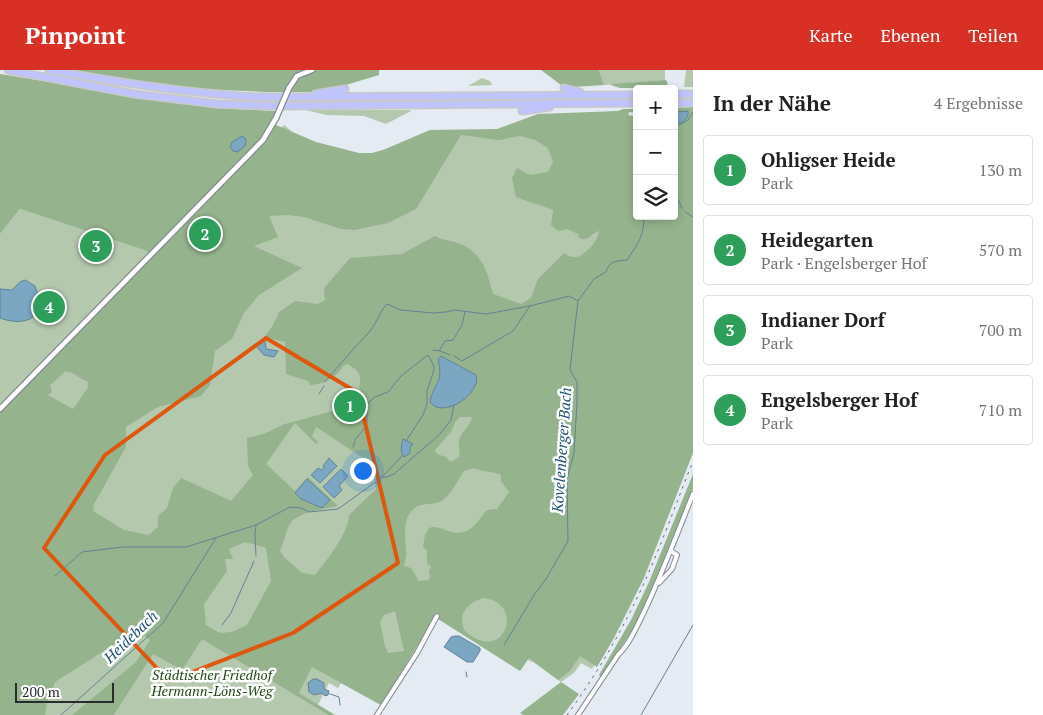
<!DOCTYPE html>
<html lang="de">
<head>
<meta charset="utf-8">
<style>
  :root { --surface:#fff; --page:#f2f2f2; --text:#202124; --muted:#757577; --line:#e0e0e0; --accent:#d93025 }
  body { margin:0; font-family:"PT Serif",serif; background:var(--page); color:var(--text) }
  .controls { position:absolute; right:15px; top:15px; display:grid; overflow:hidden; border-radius:5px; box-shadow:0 2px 8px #0003 }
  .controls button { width:45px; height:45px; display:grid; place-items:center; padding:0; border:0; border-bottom:1px solid var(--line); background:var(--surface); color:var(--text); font:25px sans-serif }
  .scale { position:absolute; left:15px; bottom:12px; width:99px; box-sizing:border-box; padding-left:5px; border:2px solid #292c2f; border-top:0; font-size:14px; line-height:18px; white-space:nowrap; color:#292c2f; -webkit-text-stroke:4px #fff; paint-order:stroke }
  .you { position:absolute; left:362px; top:400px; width:18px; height:18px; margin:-12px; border:4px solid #fff; border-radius:50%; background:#1a73e8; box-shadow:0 0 0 8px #1a73e833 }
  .badge { display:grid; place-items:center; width:32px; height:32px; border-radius:50%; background:var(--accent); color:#fff; font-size:16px; font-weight:700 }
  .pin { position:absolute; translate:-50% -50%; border:2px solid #fff; box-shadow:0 1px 5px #0006 }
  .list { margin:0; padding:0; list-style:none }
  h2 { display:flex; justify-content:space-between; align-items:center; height:65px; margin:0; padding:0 20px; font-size:21px }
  h2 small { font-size:16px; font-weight:400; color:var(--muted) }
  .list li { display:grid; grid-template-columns:32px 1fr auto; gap:15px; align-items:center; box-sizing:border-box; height:70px; margin:0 10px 10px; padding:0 10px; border:1px solid var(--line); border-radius:5px }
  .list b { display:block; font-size:19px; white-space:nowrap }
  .list p { margin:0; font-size:16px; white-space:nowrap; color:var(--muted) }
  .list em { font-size:16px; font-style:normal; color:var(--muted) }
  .icon { flex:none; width:28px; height:28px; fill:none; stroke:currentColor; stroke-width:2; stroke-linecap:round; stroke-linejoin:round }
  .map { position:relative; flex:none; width:693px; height:645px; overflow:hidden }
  header { display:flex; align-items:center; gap:30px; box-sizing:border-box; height:70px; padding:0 25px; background:var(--accent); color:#fff }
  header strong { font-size:24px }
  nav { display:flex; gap:28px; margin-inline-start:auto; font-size:18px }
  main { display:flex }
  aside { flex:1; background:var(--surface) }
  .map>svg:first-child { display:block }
</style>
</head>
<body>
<header>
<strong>Pinpoint</strong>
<nav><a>Karte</a><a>Ebenen</a><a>Teilen</a></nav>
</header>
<main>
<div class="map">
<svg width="693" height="645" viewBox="0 0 693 645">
  <rect width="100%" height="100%" fill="#e4ebf2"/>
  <!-- green -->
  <path fill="#b4c8ae" d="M599,0H665V10L604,15Z
    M686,0H693V17H684Z
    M482,8L490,11L492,15L468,16Z
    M306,40H410L411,41L386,54L364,46L326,45Z
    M615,41L637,146H674L693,58L605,576L592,599L581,593L574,603L561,612L533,592L527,590L521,600L435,547L381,635L341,613L338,618L329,613L318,635L237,585L205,570L328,645H114L148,591L111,645H0V343L273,65L284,55L300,68L347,95L461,65Z
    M20,139L147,181L149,184L0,336V164Z"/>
  <!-- forest -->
  <path fill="#95b38d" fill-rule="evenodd" d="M74,0H379V5L336,18L318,22H264L181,18L108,7Z
    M541,0H599L604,15L573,17L561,15Z
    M0,4L213,38L276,41L272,52L276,55L316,72L359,83H372L383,80L430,60L497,59L538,44L618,41L623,39H637V43L629,42L628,45L637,47V146H674V38L693,37V383L644,508L614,568L597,597L580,586L570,601L558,610L529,588L520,601L435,547L381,635L312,597L299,623L335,645H328L202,569L182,600L153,584L114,645H72L136,592L150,570L140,562L132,563L55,612L47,632L45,645H0V336L149,184L147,181L20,139L0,164ZM461,65L499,70L520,66L535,70L548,78L553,92L548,102L530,105L517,98L512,108L516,127L553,140L551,155L558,161L567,159L578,164L579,168C588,173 591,163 599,161C599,170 583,189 573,187C570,187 567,185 565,183L563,184L538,209L531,228L521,234L493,224C488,205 484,187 465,176C456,171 444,171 435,166L402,184L350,188L324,218L325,230L318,234L295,231L279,242L272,257L264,267L285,272L286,304L308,311L310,315C319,315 331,310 338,303C342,299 341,297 347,294C359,300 362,305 359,317L363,325L344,338L285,354L266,363L247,368L248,396L253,405L231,431L181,408L173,418L167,438L158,446V457L149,465L124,460L93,441L94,434L126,377V357L158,337L201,326L210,315L215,281L232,269L244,243L259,225L302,198L254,176L278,167L269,146L288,145L304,147L341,159L355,160L388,153L416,139ZM444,287L457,295L474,319L454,336L430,328C439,312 443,307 438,289ZM66,301L69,303L70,302L88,312L87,315L89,316L73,339L48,325L52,322L50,315ZM460,347H472C471,356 460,362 459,371C458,377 461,381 459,387L451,392L446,387L437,384L435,380L451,362L456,351ZM295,353L316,374L318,372L312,366L316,357L363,388L362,393L374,408L376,419L349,445C348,464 327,490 315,505L302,503L284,487L280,481C284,473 285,462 290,454C296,442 325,439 338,436L308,407L295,421L266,394ZM474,398C483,402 492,401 501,405V411L509,422L497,439L487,440C482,445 479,451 474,456C455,473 441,452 429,458L425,465L423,477L427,480V493L431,497L429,501L430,508L428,510L419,511L411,498L404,496C405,491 407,486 406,481C406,469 403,460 407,449C415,428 431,438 443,430C452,423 458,410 464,401ZM245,472L266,478L271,511L247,555L232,562L220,563L206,555L204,534L227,501L225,489H233L229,479ZM484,528C523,533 507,586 475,568C471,565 466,564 464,559C457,543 470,531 484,528ZM395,541L404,581L388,583L385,576L380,552L384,545Z
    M665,10L667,11L668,18H620L611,15V14Z
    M693,404V419L655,515L640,549L601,607L599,605L631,550L649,512Z
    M561,612L579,624L563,645H523L520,643Z"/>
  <!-- water -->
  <path fill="#7ba7c3" stroke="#628297" d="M688,41V46L682,53H678L676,42Z
    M242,66L246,69L245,76L238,82L233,81L230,77L232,72Z
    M25,210L35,216C37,223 40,230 38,237C35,255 13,253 0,248V219L12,220L20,212Z
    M262,270L265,271L266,279L278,281L274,287L264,285L256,276Z
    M441,286L476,305C482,323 443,350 430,332C434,311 444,315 438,289Z
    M403,369L413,374L410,377V383L404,387C400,383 401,375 403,369Z
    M329,388L337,396L320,413L311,405L318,398L322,400L324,398L323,396Z
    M341,399L348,406L339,416L342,420L334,428L323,417Z
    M307,409L330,430L322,438L301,429L295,423Z
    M455,566H459L480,578V581L473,592H467L444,577L451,567Z
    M317,609L324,613V619L329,621L328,625L325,626L322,623L314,625L309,622L308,613L313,609Z"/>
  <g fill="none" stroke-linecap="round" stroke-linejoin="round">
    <!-- stream -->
    <path stroke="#628297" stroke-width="1" d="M679,55L688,50L693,42
      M674,57H676
      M674,122L682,138
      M685,142L693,147
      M433,280L439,281L445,271L453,270L462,255L465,242
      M440,281L450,285
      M454,286L462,291L513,261L530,236
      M325,312C340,294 355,277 370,261C377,253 379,242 387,234L401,240L433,243L446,242L454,240L486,244L530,236L569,226L578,231L594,209L606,202C609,191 616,191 627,190C638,173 644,167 644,146
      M319,324L324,316
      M355,370L367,355V335L370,331L375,327L388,322L401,306L428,285L434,296V300L427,321V334L423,345L406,371
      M353,377L355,371
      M383,407H387L394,404L440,364L451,350L454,335
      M256,486L255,465L256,455
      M55,506L82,482L123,477H186L256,455L290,437L301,438L309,442L338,439L381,408L403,385
      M222,555L231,543L254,491
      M504,575L534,525L546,509L568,471L567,409L574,383L577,332V312L570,300L578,231
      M466,602L467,607
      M330,624L339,627L340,635
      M61,645L163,553L216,468
      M641,645L693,555"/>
    <!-- minor casing -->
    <g stroke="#848b91" stroke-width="6">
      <path id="minor" d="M659,513L672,499L677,485L671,481
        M377,645L417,583L437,546
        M578,645L618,585C630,573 637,556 644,542C662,504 677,464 693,424"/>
    </g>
    <!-- tertiary casing -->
    <g stroke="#848b91" stroke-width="7">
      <path id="tertiary" d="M289,18L297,6L312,0
        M0,339L263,70L276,48"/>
    </g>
    <!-- motorway casing -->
    <g stroke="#c7c8c9" stroke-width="9">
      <path id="motorway" d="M8,0L134,24L217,34L271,36L637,33
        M49,0C118,12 186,23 256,27L637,25
        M564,18L580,22
        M315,24L345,19
        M674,24H693
        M674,33H693
        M522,41L550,37"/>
    </g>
    <!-- minor -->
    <use href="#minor" stroke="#fff" stroke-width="4"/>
    <!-- tertiary -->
    <use href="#tertiary" stroke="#fff" stroke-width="4.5"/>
    <!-- motorway -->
    <use href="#motorway" stroke="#c0c4fc" stroke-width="6"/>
    <!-- rail -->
    <path stroke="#606468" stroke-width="1" stroke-dasharray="2.5 5" stroke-linecap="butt" d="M567,645C594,608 618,568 638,526C659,482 675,436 693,391"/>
    <!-- tertiary-bridge casing -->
    <g stroke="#848b91" stroke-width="7" stroke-linecap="butt">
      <path id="tertiary-bridge" d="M276,48L289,18"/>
    </g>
    <!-- tertiary-bridge -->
    <use href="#tertiary-bridge" stroke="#fff" stroke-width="4.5"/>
  </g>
  <!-- marked area -->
  <path fill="none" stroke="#de570e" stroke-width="4" stroke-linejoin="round" d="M266,268L358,323L398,493L293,563L169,611L44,478L105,385Z"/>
  <g text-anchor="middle" stroke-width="5" stroke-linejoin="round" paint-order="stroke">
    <!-- park labels -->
    <g font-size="14" font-style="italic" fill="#214915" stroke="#fff">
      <text x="212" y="610">Städtischer Friedhof<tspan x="212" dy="16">Hermann-Löns-Weg</tspan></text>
    </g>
    <!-- water labels -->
    <g font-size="15" font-style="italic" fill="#1b516e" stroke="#fff">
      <text transform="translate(562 380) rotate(-86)" y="5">Kovelenberger Bach</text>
      <text transform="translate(131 567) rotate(-44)" y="5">Heidebach</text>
    </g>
  </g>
</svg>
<div class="controls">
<button>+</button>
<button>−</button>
<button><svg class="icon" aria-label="layers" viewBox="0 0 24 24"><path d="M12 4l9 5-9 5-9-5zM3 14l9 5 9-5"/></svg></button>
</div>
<div class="scale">200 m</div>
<div class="you"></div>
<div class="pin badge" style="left:350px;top:336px;background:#2e9e5b">1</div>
<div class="pin badge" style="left:205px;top:164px;background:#2e9e5b">2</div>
<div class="pin badge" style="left:96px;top:176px;background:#2e9e5b">3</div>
<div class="pin badge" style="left:49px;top:237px;background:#2e9e5b">4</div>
</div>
<aside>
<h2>In der Nähe<small>4 Ergebnisse</small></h2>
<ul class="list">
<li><span class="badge" style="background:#2e9e5b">1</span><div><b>Ohligser Heide</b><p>Park</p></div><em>130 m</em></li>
<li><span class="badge" style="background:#2e9e5b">2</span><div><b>Heidegarten</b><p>Park · Engelsberger Hof</p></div><em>570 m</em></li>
<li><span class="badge" style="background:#2e9e5b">3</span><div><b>Indianer Dorf</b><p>Park</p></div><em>700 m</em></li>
<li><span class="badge" style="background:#2e9e5b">4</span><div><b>Engelsberger Hof</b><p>Park</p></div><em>710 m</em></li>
</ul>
</aside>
</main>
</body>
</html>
